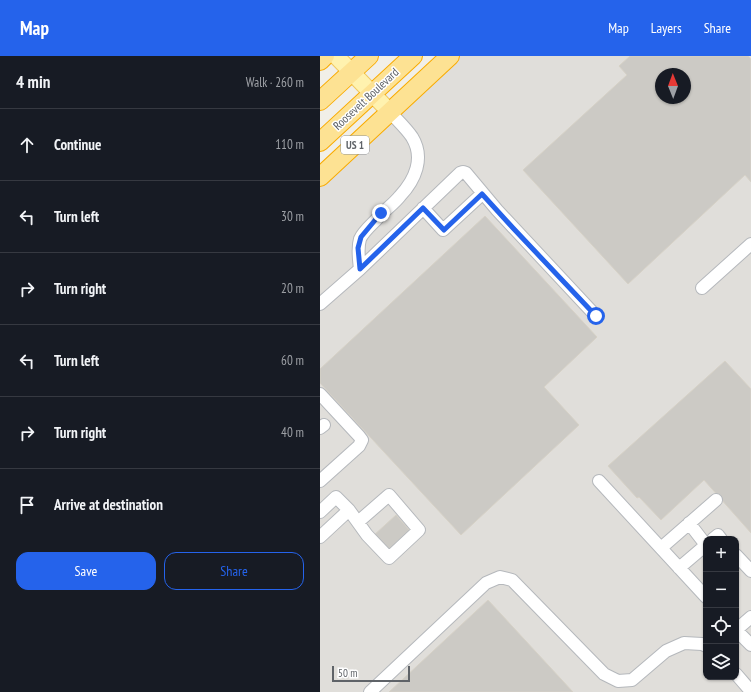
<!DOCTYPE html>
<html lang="en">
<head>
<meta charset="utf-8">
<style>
  :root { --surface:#171b24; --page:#20242c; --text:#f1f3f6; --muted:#9ea1a6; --line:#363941; --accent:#2563eb }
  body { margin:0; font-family:"PT Sans Narrow",sans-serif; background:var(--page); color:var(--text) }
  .controls { position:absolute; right:12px; bottom:12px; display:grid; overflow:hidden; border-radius:8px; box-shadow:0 1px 3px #0004 }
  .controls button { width:36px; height:36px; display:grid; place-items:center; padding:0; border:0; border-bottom:1px solid var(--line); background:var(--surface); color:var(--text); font:20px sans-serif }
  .compass { position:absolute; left:335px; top:12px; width:36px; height:36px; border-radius:50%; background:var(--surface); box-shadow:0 1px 3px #0004; rotate:359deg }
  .scale { position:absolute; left:12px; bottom:10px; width:78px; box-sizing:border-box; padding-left:4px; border:2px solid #5f6368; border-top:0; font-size:11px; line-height:14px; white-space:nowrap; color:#5f6368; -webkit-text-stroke:3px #fff; paint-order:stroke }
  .stop { position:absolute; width:12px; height:12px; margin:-9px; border:3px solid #2563eb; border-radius:50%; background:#fff }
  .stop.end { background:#2563eb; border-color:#fff; box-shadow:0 1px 4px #0008 }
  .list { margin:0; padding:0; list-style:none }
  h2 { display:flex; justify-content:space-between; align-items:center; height:52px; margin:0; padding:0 16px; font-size:17px }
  h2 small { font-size:13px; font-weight:400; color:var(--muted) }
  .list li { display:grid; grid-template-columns:26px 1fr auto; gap:12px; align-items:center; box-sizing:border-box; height:72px; padding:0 16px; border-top:1px solid var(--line) }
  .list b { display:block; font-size:15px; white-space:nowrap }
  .list em { font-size:13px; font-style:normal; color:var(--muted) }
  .actions { display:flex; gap:8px; padding:12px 16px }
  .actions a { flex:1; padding:9px 0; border:1px solid var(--accent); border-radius:12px; text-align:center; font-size:14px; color:var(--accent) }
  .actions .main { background:var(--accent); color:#fff }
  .icon { flex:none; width:22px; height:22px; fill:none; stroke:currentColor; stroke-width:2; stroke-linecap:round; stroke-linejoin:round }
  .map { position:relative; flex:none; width:431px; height:636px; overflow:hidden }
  header { display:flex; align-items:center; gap:24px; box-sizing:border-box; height:56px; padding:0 20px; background:var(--accent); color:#fff }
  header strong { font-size:19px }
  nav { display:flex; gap:22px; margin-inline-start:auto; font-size:14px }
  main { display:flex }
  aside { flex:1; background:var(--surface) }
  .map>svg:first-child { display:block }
</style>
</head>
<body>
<header>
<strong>Map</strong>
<nav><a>Map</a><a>Layers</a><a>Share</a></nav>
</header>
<main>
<aside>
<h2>4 min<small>Walk · 260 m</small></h2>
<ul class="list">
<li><svg class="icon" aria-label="ahead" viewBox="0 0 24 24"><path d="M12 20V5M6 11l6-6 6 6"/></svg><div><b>Continue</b></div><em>110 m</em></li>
<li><svg class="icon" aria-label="left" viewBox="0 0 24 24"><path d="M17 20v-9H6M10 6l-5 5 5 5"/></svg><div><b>Turn left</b></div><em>30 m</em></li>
<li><svg class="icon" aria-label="right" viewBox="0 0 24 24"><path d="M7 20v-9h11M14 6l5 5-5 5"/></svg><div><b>Turn right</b></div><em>20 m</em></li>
<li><svg class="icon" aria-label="left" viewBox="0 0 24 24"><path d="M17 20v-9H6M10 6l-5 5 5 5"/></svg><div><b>Turn left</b></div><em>60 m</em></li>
<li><svg class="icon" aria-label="right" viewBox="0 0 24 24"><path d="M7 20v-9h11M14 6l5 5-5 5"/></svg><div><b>Turn right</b></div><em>40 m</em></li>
<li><svg class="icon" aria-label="arrive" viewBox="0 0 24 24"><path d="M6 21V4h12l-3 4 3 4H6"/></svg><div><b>Arrive at destination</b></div></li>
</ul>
<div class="actions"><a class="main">Save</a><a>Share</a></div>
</aside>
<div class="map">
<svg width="431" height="636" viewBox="0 0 431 636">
  <rect width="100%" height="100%" fill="#f1efe8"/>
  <!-- industrial -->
  <path fill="#e0deda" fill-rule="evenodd" d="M138,0H431V636H0V125ZM341,18H365V42H341ZM386,483H416V621H386Z"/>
  <!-- building -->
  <path fill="#cccac5" stroke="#d6d1c6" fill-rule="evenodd" d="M310,0H428L431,3V126L425,119L308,228L203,114L307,19L299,10ZM341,18H365V42H341Z
    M165,160L277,281L224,331L259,369L141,479L0,327V313Z
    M405,305L431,333V477L384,424L341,464L319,441L317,442L288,410Z
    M76,459L91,476L68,497L53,480Z
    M168,544L253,636H69Z"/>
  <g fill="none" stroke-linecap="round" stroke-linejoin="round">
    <!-- minor casing -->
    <g stroke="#b5b8bc" stroke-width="14">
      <path id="minor" d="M103,152L123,174L162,138
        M40,213C39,203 37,193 40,183C43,176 51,169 56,164C63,155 73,149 80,140C95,124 105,102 92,81C86,72 77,64 70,56
        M382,232L431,188
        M0,248L40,213L140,117L143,116L146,117L177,154L276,260
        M0,338L39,380L42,384L39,390L0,425
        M0,372L4,369
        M279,425L386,541
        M0,456L16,441L29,454L47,479L69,502L99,474L69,439L38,466
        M369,467L386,489
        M0,481L29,454
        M393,483L398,479L401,483
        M341,492L396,444
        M416,499L431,515
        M359,512L386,489
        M431,561L416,574L431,589
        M416,618L429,633H431
        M50,636L166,527L180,521L192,524L284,618L298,625L312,624L346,595L364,587L382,588L386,590"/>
    </g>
    <!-- major casing -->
    <g stroke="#f2c960" stroke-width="18">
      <path id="major" d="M16,0L70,56"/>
    </g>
    <!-- highway casing -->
    <g stroke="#f9ab00" stroke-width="20">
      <path id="highway" d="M0,5L5,0
        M0,45L49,0
        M0,86L93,0
        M0,121L130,0"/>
    </g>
    <!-- minor -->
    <use href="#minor" stroke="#fff" stroke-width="12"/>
    <!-- major -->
    <use href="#major" stroke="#fff2af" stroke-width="16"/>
    <!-- highway -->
    <use href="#highway" stroke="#fde293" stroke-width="18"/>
  </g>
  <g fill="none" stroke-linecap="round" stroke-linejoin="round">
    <!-- route -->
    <path stroke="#2563eb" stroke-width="5" d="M61,157L41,181L38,192L40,213L103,152L124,174L162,138L193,172L276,260"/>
  </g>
  <g text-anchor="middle" stroke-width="3" stroke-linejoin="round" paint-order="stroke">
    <!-- shield labels -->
    <rect fill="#fff" stroke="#8f9295" stroke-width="1" x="21" y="80" width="28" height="18" rx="3"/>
    <g font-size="11" font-weight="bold" fill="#5f6368">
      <text x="35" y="93">US 1</text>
    </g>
    <!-- street labels -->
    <g font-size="12" fill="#5f6368" stroke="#fff">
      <text transform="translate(46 43) rotate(-43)" y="4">Roosevelt Boulevard</text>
    </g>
  </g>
</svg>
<div class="controls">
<button>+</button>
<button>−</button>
<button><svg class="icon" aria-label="locate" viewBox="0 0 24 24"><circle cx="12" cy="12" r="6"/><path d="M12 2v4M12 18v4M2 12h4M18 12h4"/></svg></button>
<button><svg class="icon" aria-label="layers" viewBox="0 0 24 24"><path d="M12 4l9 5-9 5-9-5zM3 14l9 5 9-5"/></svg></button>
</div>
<svg class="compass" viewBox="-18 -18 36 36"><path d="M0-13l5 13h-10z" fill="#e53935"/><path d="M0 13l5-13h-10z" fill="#9ea1a6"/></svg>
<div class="scale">50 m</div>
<div class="stop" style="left:276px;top:260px"></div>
<div class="stop end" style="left:61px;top:157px"></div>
</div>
</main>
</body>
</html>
